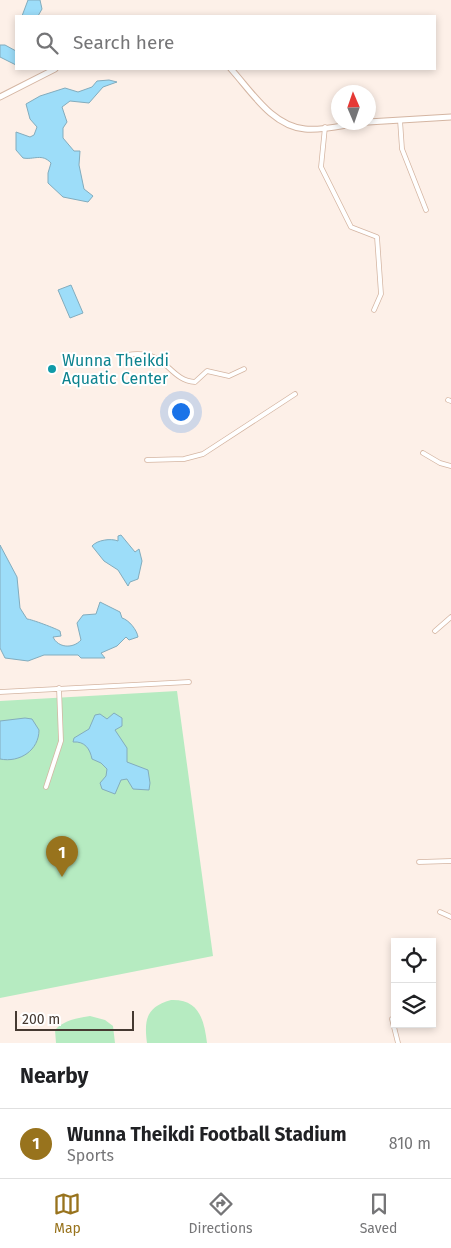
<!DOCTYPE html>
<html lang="en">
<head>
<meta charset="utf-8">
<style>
  :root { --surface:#fff; --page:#f6f6f6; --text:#202124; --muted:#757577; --line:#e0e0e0; --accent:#98731d }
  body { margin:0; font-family:"Fira Sans",sans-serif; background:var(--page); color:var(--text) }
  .controls { position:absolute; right:15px; bottom:15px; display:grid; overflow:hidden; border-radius:0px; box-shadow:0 2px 8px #0003 }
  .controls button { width:45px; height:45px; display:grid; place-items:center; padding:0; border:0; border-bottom:1px solid var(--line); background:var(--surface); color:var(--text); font:25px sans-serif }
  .compass { position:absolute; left:331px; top:85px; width:45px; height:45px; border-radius:50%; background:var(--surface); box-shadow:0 2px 8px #0003; rotate:358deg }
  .scale { position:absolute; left:15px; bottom:12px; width:119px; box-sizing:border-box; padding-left:5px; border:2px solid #453931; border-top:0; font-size:14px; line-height:18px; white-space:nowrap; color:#453931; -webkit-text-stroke:4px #fff; paint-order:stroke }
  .you { position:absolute; left:180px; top:411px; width:18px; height:18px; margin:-12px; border:4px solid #fff; border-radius:50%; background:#1a73e8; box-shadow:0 0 0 8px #1a73e833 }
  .badge { display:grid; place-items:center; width:32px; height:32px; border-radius:50%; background:var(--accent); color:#fff; font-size:16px; font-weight:700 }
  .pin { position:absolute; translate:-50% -41px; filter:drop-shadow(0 1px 2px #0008) }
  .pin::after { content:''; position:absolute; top:26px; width:18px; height:15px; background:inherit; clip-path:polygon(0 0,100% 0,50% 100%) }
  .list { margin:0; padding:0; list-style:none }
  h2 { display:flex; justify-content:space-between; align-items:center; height:65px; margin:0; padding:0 20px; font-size:21px }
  h2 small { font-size:16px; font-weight:400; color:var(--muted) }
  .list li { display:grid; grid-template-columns:32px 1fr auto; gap:15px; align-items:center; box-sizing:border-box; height:70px; padding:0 20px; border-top:1px solid var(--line) }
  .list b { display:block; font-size:19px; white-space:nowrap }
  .list p { margin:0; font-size:16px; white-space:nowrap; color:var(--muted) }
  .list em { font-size:16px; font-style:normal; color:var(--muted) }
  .icon { flex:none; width:28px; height:28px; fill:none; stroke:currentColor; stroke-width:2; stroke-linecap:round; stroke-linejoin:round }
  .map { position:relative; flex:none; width:451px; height:1043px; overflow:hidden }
  .search { position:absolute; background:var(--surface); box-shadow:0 2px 8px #0003; left:15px; right:15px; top:15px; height:55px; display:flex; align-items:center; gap:12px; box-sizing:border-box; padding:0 18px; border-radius:0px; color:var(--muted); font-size:19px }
  .sheet { height:135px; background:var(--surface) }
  nav { display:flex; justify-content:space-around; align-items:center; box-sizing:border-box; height:70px; border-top:1px solid var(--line); background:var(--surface); font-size:14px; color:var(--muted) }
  nav a { display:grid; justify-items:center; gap:2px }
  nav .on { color:var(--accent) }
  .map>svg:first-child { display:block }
</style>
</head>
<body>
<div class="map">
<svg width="451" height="1043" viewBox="0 0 451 1043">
  <rect width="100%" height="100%" fill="#fdf0e8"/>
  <!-- green -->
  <path fill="#b6ebc1" d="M177,691L213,956L0,998V701Z
    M171,1000C199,999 204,1019 207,1043H147C144,1020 146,1007 171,1000Z
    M90,1016L105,1020L113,1026L115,1043H56L55,1030C64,1020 77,1018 90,1016Z"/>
  <!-- water -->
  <path fill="#9dddf9" stroke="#83acbd" d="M28,0H40L42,9L38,16H22Z
    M0,45H5L16,51V65L0,57Z
    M109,80L117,82L103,87L89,103L70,101L62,107L67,122L63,128V138L74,151H80L79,165L84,189L93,196L88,202L63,197L48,183V173L51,163C42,153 34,160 23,158L16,150V132L30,137L34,135L37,127L30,119L26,104L40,96L65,88L78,92L92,87L97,81Z
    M71,285L83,313L70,318L58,290Z
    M121,535L135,552L139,549L142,561L138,579L130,582L128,586L118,570L104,561L92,546C97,540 111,538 118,541V536Z
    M0,545L17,577L20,608L27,619C31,619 57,629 60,631L61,636L53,637C58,648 73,649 81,640L77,623L83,615L96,614L100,602L120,612L122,618C129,620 137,630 138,637L129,640L126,637L117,646L101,653L105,658H81L78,655H44L28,661L5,658L0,648Z
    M114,713L122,718V726L115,730L127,748V762L148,770L150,783L149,790L133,789L127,779L121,780L115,794L102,789L100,783L106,776L107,769L101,763L92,759C90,749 85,741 73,742L74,738L89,729L95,715L100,714L107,719Z
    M25,718L32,719L39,730C39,750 20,763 0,759V721Z"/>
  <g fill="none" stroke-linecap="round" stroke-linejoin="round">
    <!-- minor casing -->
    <g stroke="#d4b5a2" stroke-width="5.5">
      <path id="minor" d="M400,120L402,149L426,210
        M325,127L321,167L351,227L377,237L381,294L374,310
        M127,355C168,348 167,380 195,382L207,371L229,376L244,369
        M448,400L451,401
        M423,453L440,463L451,466
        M147,460L184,459L203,454L295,394
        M435,631L451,617
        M0,692L189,682
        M46,787L61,741L59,688
        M419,862L451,861
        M440,912L451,917
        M392,1019L398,1043"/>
    </g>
    <!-- tertiary casing -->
    <g stroke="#d4b5a2" stroke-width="7">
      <path id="tertiary" d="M231,69C251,91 272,126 305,129C324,131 347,124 367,122
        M0,97L55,69
        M368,122L451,117"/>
    </g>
    <!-- minor -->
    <use href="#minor" stroke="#fff" stroke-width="4"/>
    <!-- tertiary -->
    <use href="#tertiary" stroke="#fff" stroke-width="5"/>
  </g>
  <!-- markers -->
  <circle fill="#0f9aa8" stroke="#fff" stroke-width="2" cx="52" cy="369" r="5"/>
  <g text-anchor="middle" stroke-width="4" stroke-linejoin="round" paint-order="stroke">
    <!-- culture labels -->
    <g font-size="16" fill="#0d838f" stroke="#fff" text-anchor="start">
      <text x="62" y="366">Wunna Theikdi<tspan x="62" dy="18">Aquatic Center</tspan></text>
    </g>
  </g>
</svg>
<div class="controls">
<button><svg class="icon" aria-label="locate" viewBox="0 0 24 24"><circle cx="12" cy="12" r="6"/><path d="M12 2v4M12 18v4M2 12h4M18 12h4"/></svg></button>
<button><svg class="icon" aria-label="layers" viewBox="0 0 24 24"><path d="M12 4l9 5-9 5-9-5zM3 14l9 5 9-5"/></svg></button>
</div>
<svg class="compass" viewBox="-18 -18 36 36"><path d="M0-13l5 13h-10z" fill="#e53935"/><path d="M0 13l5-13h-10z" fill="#757577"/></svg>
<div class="scale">200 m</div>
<div class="you"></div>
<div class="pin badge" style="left:62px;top:877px">1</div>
<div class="search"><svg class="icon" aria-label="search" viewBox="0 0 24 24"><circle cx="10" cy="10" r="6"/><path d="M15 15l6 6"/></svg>Search here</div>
</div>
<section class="sheet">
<h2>Nearby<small></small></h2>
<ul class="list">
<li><span class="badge">1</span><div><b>Wunna Theikdi Football Stadium</b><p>Sports</p></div><em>810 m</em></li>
</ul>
</section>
<nav>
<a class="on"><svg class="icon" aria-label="map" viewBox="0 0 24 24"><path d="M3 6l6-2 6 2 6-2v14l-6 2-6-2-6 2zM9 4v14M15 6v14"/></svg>Map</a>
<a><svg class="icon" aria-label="directions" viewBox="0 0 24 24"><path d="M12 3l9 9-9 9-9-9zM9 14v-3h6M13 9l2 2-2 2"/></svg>Directions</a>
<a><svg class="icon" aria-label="saved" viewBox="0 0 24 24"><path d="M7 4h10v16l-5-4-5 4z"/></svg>Saved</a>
</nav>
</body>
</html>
